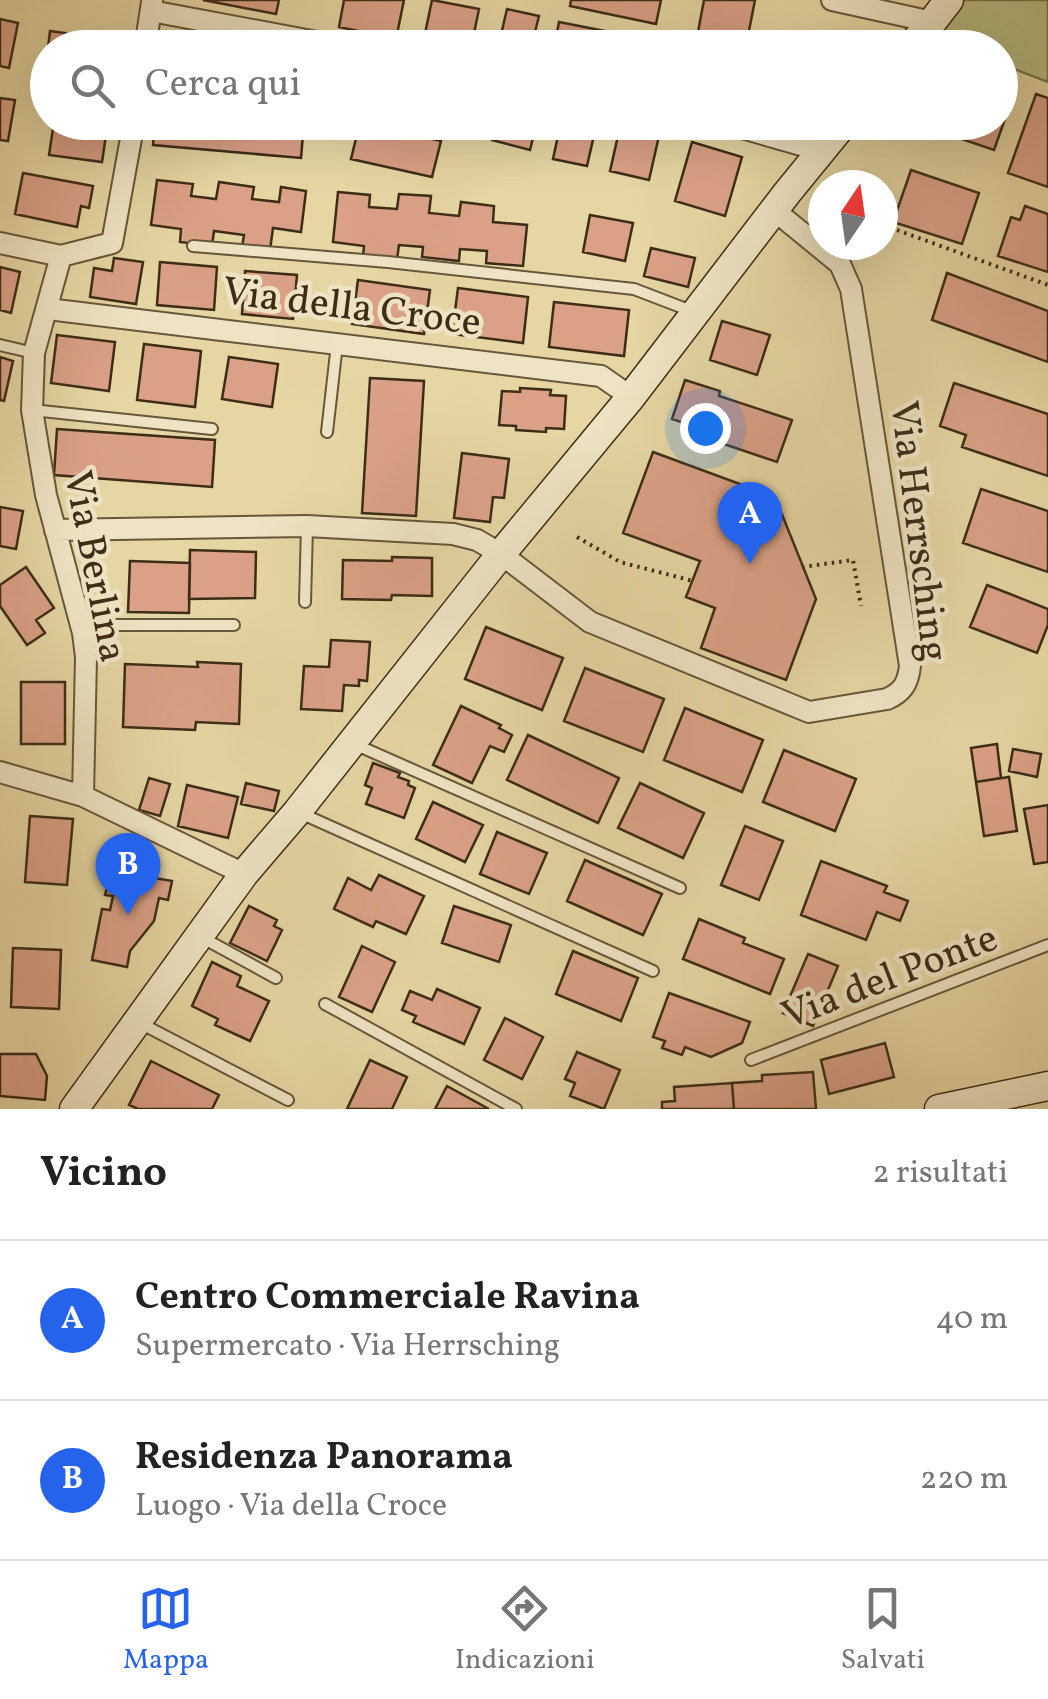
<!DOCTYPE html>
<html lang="it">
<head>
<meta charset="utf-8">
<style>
  :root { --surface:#fff; --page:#f2f2f2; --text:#222; --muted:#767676; --line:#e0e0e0; --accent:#2563eb }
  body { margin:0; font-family:Vollkorn,serif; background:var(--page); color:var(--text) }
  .compass { position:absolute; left:808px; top:170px; width:90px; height:90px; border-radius:50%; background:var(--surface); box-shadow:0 10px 40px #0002; rotate:13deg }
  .you { position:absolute; left:705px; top:428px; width:35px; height:35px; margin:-25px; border:8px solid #fff; border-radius:50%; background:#1a73e8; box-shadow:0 0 0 15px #1a73e833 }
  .badge { display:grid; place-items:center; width:65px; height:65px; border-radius:50%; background:var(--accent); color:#fff; font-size:32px; font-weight:700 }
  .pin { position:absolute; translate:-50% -82px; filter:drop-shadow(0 2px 5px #0008) }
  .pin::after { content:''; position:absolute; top:52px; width:35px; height:30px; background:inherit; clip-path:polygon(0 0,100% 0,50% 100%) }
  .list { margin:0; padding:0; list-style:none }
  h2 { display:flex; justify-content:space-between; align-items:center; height:130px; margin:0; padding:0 40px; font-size:42px }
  h2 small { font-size:32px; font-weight:400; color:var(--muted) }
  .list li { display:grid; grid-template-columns:65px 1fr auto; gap:30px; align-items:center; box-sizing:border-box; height:160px; padding:0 40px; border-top:2px solid var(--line) }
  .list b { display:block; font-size:38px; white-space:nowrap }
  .list p { margin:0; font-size:32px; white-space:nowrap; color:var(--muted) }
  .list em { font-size:32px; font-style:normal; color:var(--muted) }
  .icon { flex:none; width:55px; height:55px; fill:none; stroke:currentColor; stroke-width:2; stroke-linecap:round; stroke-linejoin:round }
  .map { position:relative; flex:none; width:1048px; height:1109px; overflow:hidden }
  .search { position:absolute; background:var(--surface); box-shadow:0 10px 40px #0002; left:30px; right:30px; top:30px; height:110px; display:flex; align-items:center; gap:25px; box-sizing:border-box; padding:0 35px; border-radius:55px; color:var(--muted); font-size:38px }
  .sheet { height:450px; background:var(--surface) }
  nav { display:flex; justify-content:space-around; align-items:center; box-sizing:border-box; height:140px; border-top:2px solid var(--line); background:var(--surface); font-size:28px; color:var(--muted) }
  nav a { display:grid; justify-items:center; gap:5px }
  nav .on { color:var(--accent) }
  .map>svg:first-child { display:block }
</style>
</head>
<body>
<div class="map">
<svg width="1048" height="1109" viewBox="0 0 1048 1109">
  <rect width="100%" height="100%" fill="#e5d6a3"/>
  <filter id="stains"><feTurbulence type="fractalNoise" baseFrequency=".002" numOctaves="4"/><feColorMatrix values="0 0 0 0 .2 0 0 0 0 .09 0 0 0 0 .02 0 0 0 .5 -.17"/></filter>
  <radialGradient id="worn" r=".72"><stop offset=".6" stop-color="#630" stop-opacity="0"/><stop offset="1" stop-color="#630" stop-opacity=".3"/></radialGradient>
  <!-- green -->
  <path fill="#b7bd84" stroke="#7a754e" stroke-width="2.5" d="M962,0H1048V82L1001,64L1000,48L956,47L950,35L942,47L925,48Z"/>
  <!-- building -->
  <path fill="#daa186" stroke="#3d2d17" stroke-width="2.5" d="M203,0H279L276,14Z
    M344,0H404L396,39L339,27Z
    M432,0L479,9L471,48H422Z
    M571,0H661L656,24L570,6Z
    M704,0H755L747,41L698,32Z
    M507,9L539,16L531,48H498Z
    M0,19L18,23L9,68L0,66Z
    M559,22L610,32L607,48H554Z
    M50,31L115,40L114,48H48Z
    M164,38L260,48H163Z
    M1036,94L1048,98V187L1008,173Z
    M0,98L15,100L8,141L0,140Z
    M1000,117L1005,119L994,150L935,130L938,122H1000Z
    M54,122H108L102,162L49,155Z
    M155,122H304L301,158L153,145Z
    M360,122L441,141L432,177L351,159Z
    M482,122H537L530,150L492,140L494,131L481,127Z
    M561,122H597L587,166L553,159Z
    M620,127L659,136L649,180L610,171Z
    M692,142L742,157L725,216L675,201Z
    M911,170L979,193L962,244L893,222Z
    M23,173L93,186L89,208L81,206L77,227L15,214Z
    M157,180L193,184L191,196L216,199L219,182L254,187L252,199L279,202L281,187L306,191L301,232L273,228L270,250L242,247L244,235L214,231L212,246L180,242L181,229L151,225Z
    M338,192L370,195L369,207L397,209L399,194L431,196L429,213L459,216L461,202L494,206L493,222L527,225L523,266L486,263L487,251L460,249L459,261L422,257L423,247L399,245L397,259L363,256L364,246L333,242Z
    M1025,206L1048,214V272L998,256L1011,217L1020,220Z
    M590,215L633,223L625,261L583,252Z
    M651,248L695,258L688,287L644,276Z
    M114,258L143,262L136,304L90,297L94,268L112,271Z
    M160,262L217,267L214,310L157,305Z
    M0,267L20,272L11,313L0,310Z
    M245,271L297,275L293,319L242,314Z
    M947,273L1048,311V362L932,320Z
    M358,280L430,290L424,334L352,324Z
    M458,288L528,297L523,343L452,334Z
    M554,302L629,310L624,356L549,347Z
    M722,321L770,335L757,375L710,360Z
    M57,335L115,342L109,391L51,383Z
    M144,344L201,351L195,407L137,400Z
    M0,357L13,361L4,401L0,400Z
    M229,357L278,364L272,407L222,399Z
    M370,378L424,381L416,516L362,513Z
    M685,380L720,391L719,396L792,420L777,462L703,437L705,430L672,419Z
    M954,383L1048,414V476L962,447L966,435L940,426Z
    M520,388L551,390L550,395L566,396L564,429L546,428V432L516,430V426L499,425L502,391L520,392Z
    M57,429L215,440L212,487L54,475Z
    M653,452L775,497L816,599L786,680L701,648L715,608L686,597L700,561L623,533Z
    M462,453L509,459L504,498L493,497L490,522L454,518Z
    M981,489L1048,511V572L963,543Z
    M0,507L23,511L16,549L0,546Z
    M190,550L256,552L255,598L189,599Z
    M392,557L432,558V596L392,595L391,600L342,599L343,560L392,561Z
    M130,561L190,563L189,613L128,612Z
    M26,567L54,608L36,620L45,633L27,645L0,606V585Z
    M987,585L1048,609V625L1037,653L970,627Z
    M486,627L563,658L542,710L465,679Z
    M331,640L370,642L367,681L359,680V686L344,685L342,711L301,709L304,666L329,667Z
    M197,662L241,664L239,724L196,722L195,730L123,727L125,664L198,667Z
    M585,668L664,699L643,752L564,721Z
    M21,682H65V744H21Z
    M461,706L501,725L499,728L512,735L504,752L490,746L472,783L433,765Z
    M685,708L763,740L742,792L664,760Z
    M528,735L619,778L598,823L507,780Z
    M997,744L1001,778L976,782L971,748Z
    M1013,749L1041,754L1037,777L1009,771Z
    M784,750L856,779L835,831L763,802Z
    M373,763L400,773L398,777L409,781L408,785L415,788L404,818L366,804L372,788L365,785Z
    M1009,777L1017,831L984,836L976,782Z
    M149,778L170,784L160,816L139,810Z
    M246,783L279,791L274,811L241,804Z
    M640,783L704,813L683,858L618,828Z
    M187,785L238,797L228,838L178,826Z
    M433,802L483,825L465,862L416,839Z
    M1048,805V862L1034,864L1024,809Z
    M30,816L73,819L67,885L25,882Z
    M745,826L783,841L759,900L721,885Z
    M497,832L547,853L529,894L480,874Z
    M115,858L157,867L155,878L172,881L168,900L159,898L154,921L130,951L127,967L92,960L102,909L110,910L113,896L105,895Z
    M585,860L662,894L643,935L567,901Z
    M821,861L887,886L884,892L908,901L900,921L877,912L866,940L801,915Z
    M379,875L424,896L406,934L376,921L373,927L334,909L348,878L371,890Z
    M249,906L277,920L274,926L282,930L267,961L230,943Z
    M454,906L511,925L499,962L442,943Z
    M699,919L745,938L743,943L784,959L770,994L683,959Z
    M362,946L395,962L372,1012L339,997Z
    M13,948L61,950L59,1009L11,1007Z
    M573,951L638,978L621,1021L556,994Z
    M808,954L838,966L813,1026L783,1013Z
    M212,962L241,976L237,986L269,1001L250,1041L215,1025L218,1019L192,1006Z
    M437,989L480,1008L464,1044L413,1022L416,1016L402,1010L410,991L432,1000Z
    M669,993L750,1022L742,1043L711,1057L685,1047L682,1055L662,1048L665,1041L653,1037Z
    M505,1018L543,1037L522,1079L484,1060Z
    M885,1043L894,1077L829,1094L821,1060Z
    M577,1052L620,1070L604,1109L570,1096L575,1083L565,1079Z
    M0,1054H36L47,1076L45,1100L0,1096Z
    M370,1060L407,1077L392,1109H347Z
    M151,1061L219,1095L212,1109H138L129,1105Z
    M813,1072L816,1109H734L732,1083L762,1081V1075Z
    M732,1083L734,1109H662V1102L675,1101L674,1087Z
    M447,1086L489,1109H435Z"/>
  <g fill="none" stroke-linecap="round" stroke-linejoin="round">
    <!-- lane casing -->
    <g stroke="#67573a" stroke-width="14">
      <path id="lane" d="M193,246L388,262L634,289L694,312
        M0,345L34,353
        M32,410L212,429
        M327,432L337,344
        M305,602L307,527
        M83,633L112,625H234
        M352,743L680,888
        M298,812L653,971
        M201,937L276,978
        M325,1004L516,1109
        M138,1022L288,1100
        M751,1060L1048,945"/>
    </g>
    <!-- street casing -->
    <g stroke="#67573a" stroke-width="24">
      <path id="street" d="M832,0L932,22
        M151,11L349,48
        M145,48L152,2
        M721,122L822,151
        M0,243L61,256L112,243L134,122
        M61,256L34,353L32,410L46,495L83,633L86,657L83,796
        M56,310L601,376L631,397
        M55,530L307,526L453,534L477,540L501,554L590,622L809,712L887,699C903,692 908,683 910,666L851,289L840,264L774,210
        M0,772L83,796L244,874"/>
    </g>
    <!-- secondary casing -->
    <g stroke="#3d2d17" stroke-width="31">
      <path id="secondary" d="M909,48L932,22L949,0
        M74,1109L244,874L297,812L501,554L631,397L787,193L845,122
        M939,1109L1048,1086"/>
    </g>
    <!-- path -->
    <path stroke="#3d2d17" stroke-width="4" stroke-dasharray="2.5 5" stroke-linecap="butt" d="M883,225L1048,285
      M577,537L620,562L693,581
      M802,567L853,560L861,606"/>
    <!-- lane -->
    <use href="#lane" stroke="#eee4c3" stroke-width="10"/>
    <!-- street -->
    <use href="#street" stroke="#eee4c3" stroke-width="20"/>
    <!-- secondary -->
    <use href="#secondary" stroke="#eee4c3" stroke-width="28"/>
  </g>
  <g text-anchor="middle" stroke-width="9" stroke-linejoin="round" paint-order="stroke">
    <!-- street labels -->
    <g font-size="40" fill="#3d2d17" stroke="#eee4c3">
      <text transform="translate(352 305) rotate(7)" y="14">Via della Croce</text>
      <text transform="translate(921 531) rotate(83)" y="14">Via Herrsching</text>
      <text transform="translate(97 566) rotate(79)" y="14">Via Berlina</text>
      <text transform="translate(889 975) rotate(-21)" y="14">Via del Ponte</text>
    </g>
  </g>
  <rect width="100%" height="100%" filter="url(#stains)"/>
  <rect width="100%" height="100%" fill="url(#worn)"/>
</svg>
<svg class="compass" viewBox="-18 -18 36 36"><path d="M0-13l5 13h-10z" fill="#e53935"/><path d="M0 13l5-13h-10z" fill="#767676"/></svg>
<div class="you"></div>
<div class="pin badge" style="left:750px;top:564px">A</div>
<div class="pin badge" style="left:128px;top:915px">B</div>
<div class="search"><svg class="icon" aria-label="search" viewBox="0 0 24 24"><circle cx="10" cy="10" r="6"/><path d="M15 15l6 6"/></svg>Cerca qui</div>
</div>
<section class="sheet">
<h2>Vicino<small>2 risultati</small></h2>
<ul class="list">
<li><span class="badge">A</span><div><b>Centro Commerciale Ravina</b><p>Supermercato · Via Herrsching</p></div><em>40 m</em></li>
<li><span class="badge">B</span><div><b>Residenza Panorama</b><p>Luogo · Via della Croce</p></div><em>220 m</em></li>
</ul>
</section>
<nav>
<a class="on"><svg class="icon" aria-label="map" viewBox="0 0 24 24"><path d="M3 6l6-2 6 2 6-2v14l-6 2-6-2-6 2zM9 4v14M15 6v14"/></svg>Mappa</a>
<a><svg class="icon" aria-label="directions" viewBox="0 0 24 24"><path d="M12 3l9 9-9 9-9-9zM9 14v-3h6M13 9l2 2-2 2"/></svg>Indicazioni</a>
<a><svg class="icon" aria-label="saved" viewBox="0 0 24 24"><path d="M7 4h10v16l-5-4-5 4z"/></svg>Salvati</a>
</nav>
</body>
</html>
